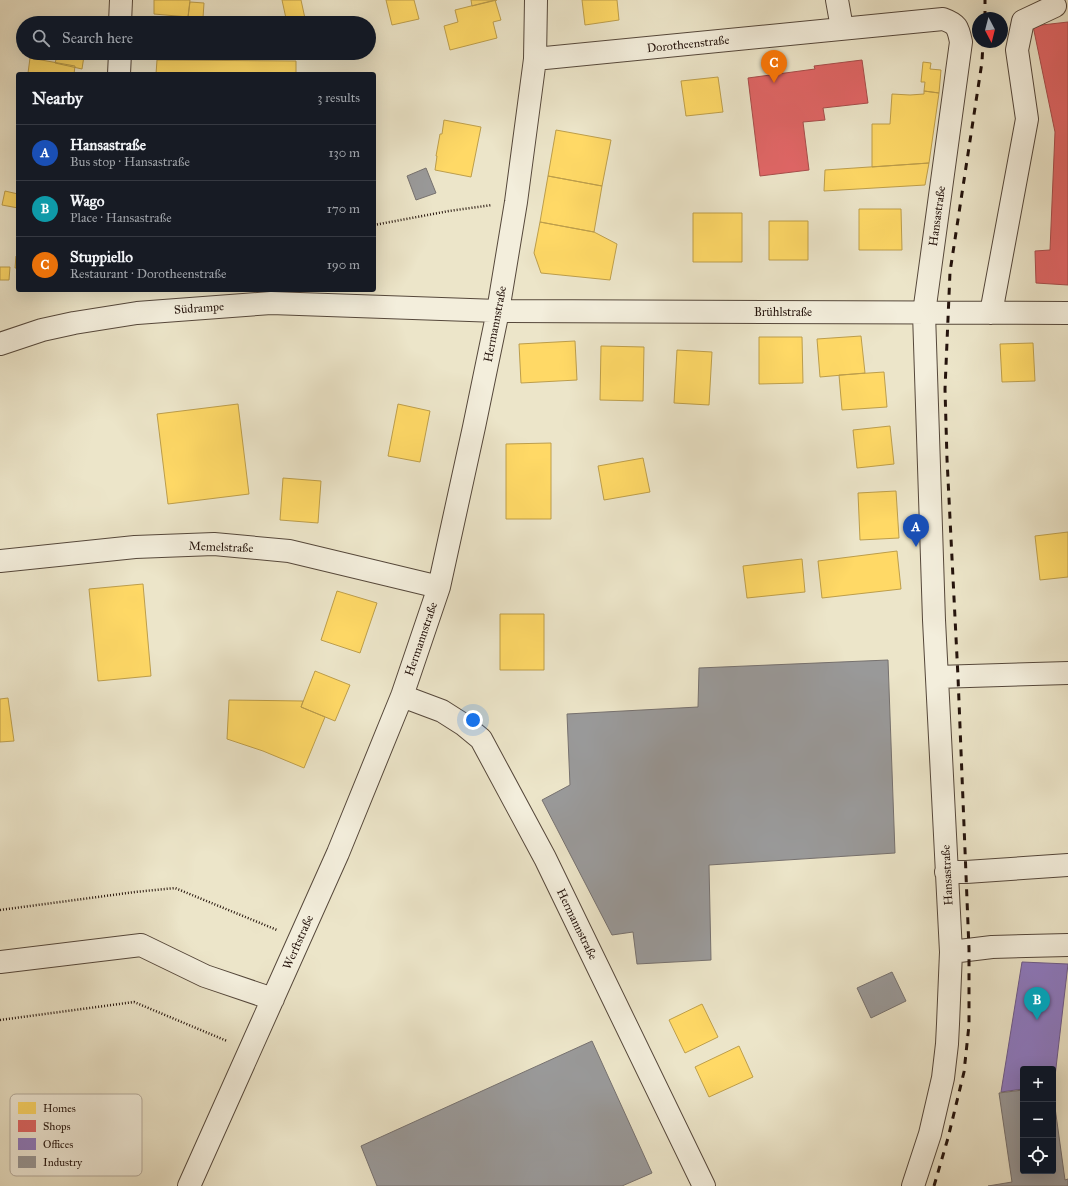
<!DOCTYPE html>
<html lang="en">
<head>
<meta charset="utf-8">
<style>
  :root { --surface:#171b24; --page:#242831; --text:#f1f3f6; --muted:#9ea1a6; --line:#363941; --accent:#1a73e8 }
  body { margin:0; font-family:"IM FELL Great Primer",serif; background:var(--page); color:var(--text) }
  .controls { position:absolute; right:12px; bottom:12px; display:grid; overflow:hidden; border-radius:4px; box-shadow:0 4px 16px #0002 }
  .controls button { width:36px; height:36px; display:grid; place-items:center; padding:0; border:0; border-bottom:1px solid var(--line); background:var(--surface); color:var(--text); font:20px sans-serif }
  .compass { position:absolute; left:972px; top:12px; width:36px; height:36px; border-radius:50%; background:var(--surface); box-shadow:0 4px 16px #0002; rotate:173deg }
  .you { position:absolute; left:473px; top:720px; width:14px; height:14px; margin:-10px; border:3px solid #fff; border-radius:50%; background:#1a73e8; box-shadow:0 0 0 6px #1a73e833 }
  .badge { display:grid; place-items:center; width:26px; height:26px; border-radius:50%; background:var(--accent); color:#fff; font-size:13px; font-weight:700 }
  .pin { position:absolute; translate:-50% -33px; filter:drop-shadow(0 1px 2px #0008) }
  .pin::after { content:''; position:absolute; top:21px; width:14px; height:12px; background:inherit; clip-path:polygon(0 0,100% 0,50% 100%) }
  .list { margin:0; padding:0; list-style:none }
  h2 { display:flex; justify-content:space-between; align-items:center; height:52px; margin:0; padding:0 16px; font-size:17px }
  h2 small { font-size:13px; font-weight:400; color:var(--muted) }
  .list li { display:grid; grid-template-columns:26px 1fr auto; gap:12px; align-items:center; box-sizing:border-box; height:56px; padding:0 16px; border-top:1px solid var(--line) }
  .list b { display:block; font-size:15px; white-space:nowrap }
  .list p { margin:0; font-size:13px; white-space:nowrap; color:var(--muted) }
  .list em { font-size:13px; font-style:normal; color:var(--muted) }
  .icon { flex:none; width:22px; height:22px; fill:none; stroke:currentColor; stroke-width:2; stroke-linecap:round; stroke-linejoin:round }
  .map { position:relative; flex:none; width:1068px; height:1186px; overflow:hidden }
  .search { position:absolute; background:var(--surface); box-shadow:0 4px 16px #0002; left:16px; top:16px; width:360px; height:44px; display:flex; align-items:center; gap:10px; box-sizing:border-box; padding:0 14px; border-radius:22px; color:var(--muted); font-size:15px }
  .panel { position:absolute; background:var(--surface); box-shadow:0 4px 16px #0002; left:16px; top:72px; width:360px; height:220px; border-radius:4px }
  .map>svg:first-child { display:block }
</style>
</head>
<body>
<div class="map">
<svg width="1068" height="1186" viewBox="0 0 1068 1186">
  <rect width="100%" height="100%" fill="#ece5c9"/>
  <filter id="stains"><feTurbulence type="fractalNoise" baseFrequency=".005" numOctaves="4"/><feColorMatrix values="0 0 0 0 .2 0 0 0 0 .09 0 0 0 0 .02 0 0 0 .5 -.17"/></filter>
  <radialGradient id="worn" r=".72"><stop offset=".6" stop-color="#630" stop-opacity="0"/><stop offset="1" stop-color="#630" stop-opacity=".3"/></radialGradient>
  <!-- homes -->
  <path fill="#ffd966" stroke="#bd9e4b" d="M154,0H190L188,17L154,14Z
    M282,0H301L306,23H287Z
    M386,0H414L419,19L392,25Z
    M471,0H497L472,6Z
    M495,0L501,20L493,22L497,38L450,50L444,26L458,22L455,10Z
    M582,0H617L619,20L585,25Z
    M190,2L204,3L203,18L188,17Z
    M58,53H66L84,56L82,69L55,63Z
    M30,58L75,66L74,74L28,73Z
    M157,60L296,61V74H156Z
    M923,62L931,63L930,69L941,70L939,93L924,91L925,82H921Z
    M718,77L723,112L686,116L681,81Z
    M924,91L939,93L929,163L872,167V124H890L892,94L910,95L924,94Z
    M444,120L481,127L471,177L435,170L437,156H436L440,134H442Z
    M556,130L611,140L602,186L548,176Z
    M929,163L925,185L824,191L825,170Z
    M548,176L602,186L594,232L540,222Z
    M5,191L18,194V208L2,205Z
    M859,209H901L902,250H859Z
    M693,213H742V262H693Z
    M769,221H808V260H769Z
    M540,222L594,232L617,244L610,280L541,273L534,253Z
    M16,256H18V268H15Z
    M0,267H10L9,280H0Z
    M861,336L865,373L820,377L817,339Z
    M759,337H802L803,383L759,384Z
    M575,341L577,380L521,383L519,344Z
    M1033,343L1035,381L1002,382L1000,344Z
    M601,346L644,347L643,401L600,400Z
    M677,350L712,352L709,405L674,403Z
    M884,372L887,407L842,410L839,375Z
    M238,404L249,494L168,504L157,414Z
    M398,404L430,411L420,462L388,456Z
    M890,426L894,464L857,468L853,430Z
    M551,443V519H506V444Z
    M643,458L650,492L604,500L598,466Z
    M283,478L321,481L318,523L280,520Z
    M896,491L899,538L860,540L858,493Z
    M1068,532V577L1040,580L1035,536Z
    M897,551L901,589L822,598L818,561Z
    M802,559L805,592L747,598L743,566Z
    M143,584L151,676L98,681L89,589Z
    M337,591L377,603L360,653L321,640Z
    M500,614H544V670H500Z
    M315,671L350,685L335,721L301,707Z
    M8,698L14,741L0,742V699Z
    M229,700L303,701L301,707L325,717L304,768L263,751L227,739Z
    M702,1004L718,1037L685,1053L669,1020Z
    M739,1046L753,1077L709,1097L695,1067Z"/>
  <!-- shops -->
  <path fill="#e06666" stroke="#a84d4b" d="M1068,22V285L1036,283L1035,251L1050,250L1055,132L1033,26Z
    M862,60L868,103L823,108L825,120L803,122L809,170L760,176L748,78L815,69L814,66Z"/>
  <!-- offices -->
  <path fill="#8e7cc3" stroke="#6e5c8c" d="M1022,962L1068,964L1054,1085L1053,1069H1023V1089L1001,1092Z"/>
  <!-- industry -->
  <path fill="#999" stroke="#76716f" d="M426,168L436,193L416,200L407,176Z
    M888,660L895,853L709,865L711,960L637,964L633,932L612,935L542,800L570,785L567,714L698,707L699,668Z
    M892,972L906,1001L871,1018L857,988Z
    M592,1041L652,1173L622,1186H377L361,1146Z
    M1023,1090V1171H1053V1093L1065,1180L1068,1179V1186H988L1012,1182L999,1093Z"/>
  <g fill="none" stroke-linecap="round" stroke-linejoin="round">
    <!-- minor casing -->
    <g stroke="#56483b" stroke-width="24">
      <path id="minor" d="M837,0L842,28
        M120,23L121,0
        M535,59L943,19C957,24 958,27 961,42L924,313L934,620L951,952L948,1024L947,1044L943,1078L930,1134L913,1186
        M119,74L120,53
        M991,313L1027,119L1017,50L1023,21L1055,6
        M0,344L42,330L74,323L137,313L271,303L498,311L1068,313
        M0,561L135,547L214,544L289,551L439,587
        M937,677L1068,673
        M402,696L442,711L464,725L481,739L545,858L704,1186
        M946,872H966L1068,865
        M951,952L992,947L1068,945
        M0,962L141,945L205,976L273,999
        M189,1186L338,853L402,696L439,587L474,427L498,311L516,202L535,59L536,0"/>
    </g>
    <!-- path -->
    <path stroke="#24130c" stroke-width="2.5" stroke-dasharray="1 2" stroke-linecap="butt" d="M374,225L449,211L492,205
      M0,910L135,892L175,888L277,930
      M0,1020L134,1002L227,1041"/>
    <!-- minor -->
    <use href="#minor" stroke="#f3eedc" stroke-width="22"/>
    <!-- rail -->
    <path stroke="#24130c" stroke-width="3" stroke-dasharray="7 7" stroke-linecap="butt" d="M985,18V0
      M934,1186L948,1138L964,1072L969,1025V949L958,677L947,459L945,389L950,272L982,62L983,42"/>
  </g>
  <g text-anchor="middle" stroke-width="4" stroke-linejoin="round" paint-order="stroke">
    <!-- street labels -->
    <g font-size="12" fill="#24130c" stroke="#f3eedc">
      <text transform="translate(688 44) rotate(-6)" y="4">Dorotheenstraße</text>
      <text transform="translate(937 216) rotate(-82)" y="4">Hansastraße</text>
      <text transform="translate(199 308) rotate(-4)" y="4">Südrampe</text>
      <text x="783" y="316">Brühlstraße</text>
      <text transform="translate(495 324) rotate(-79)" y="4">Hermannstraße</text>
      <text transform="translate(221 547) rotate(2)" y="4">Memelstraße</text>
      <text transform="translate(421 639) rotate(-71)" y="4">Hermannstraße</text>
      <text transform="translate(947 875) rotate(-93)" y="4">Hansastraße</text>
      <text transform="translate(577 924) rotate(64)" y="4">Hermannstraße</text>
      <text transform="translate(298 942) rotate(-66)" y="4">Werftstraße</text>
    </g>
  </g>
  <!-- legend -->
  <rect x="10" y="1094" width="132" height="82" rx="6" fill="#f3eedc" stroke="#b5ac9e" stroke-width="1"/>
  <rect x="18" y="1102" width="18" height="12" fill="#ffd966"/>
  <rect x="18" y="1120" width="18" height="12" fill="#e06666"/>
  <rect x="18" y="1138" width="18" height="12" fill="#8e7cc3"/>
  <rect x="18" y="1156" width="18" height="12" fill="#999"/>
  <g font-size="11" fill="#24130c">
    <text x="43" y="1112">Homes</text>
    <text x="43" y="1130">Shops</text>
    <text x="43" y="1148">Offices</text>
    <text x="43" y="1166">Industry</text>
  </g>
  <rect width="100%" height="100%" filter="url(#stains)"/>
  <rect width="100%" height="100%" fill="url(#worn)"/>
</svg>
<div class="controls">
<button>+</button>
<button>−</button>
<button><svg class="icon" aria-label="locate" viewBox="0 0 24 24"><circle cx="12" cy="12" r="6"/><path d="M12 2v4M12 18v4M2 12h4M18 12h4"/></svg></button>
</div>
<svg class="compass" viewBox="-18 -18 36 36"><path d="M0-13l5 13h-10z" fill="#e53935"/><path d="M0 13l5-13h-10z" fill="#9ea1a6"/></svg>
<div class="you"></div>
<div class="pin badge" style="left:916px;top:547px;background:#1a4fb4">A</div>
<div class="pin badge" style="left:1037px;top:1020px;background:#0f9aa8">B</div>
<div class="pin badge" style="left:774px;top:83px;background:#e8710a">C</div>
<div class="search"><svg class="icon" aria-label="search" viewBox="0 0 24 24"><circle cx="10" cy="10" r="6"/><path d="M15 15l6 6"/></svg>Search here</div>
<section class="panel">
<h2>Nearby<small>3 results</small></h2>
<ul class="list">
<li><span class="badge" style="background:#1a4fb4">A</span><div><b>Hansastraße</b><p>Bus stop · Hansastraße</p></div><em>130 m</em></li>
<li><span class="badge" style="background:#0f9aa8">B</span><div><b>Wago</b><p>Place · Hansastraße</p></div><em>170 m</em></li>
<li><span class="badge" style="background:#e8710a">C</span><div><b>Stuppiello</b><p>Restaurant · Dorotheenstraße</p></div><em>190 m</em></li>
</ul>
</section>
</div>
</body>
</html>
